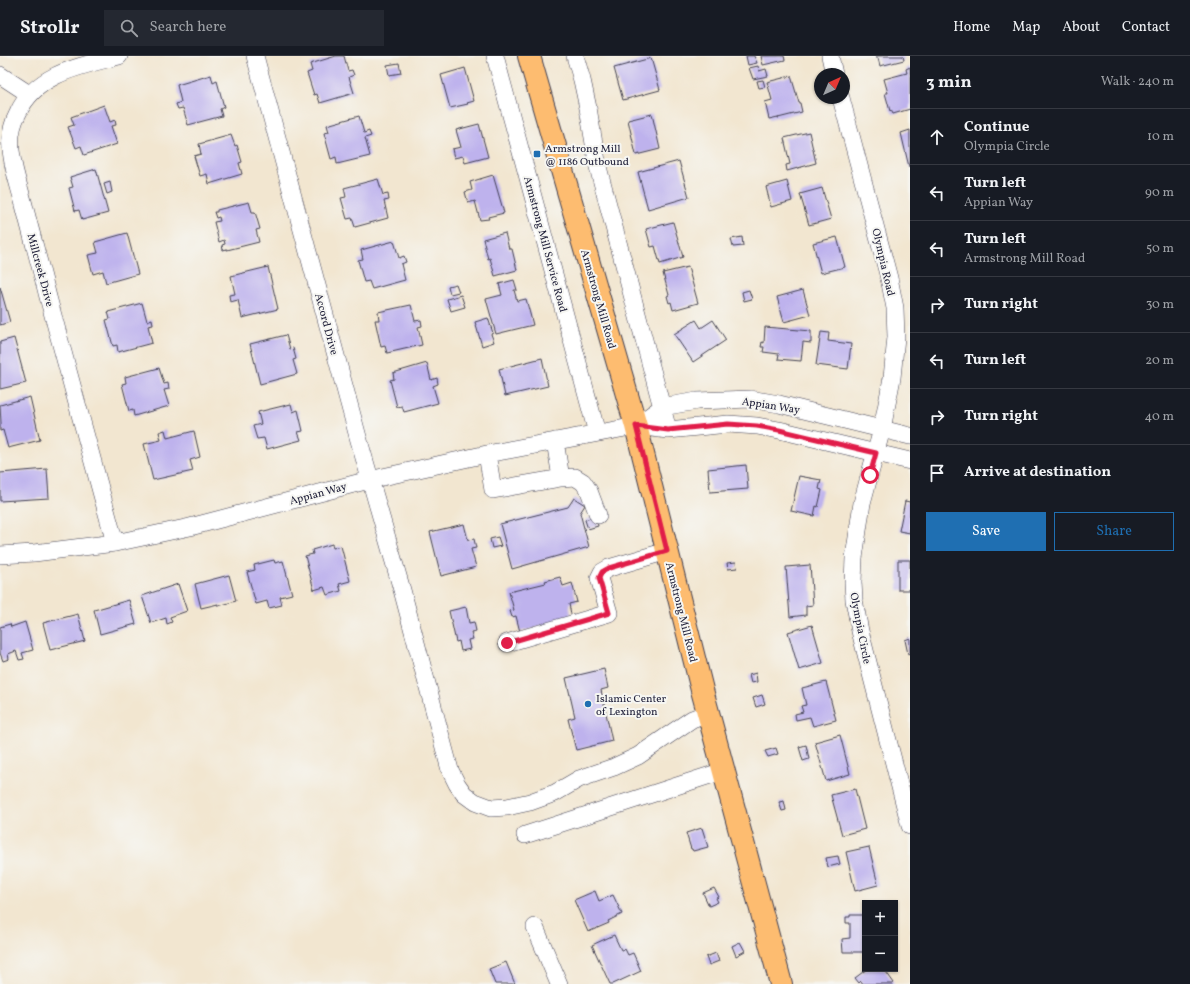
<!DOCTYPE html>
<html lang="en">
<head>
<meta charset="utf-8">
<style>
  :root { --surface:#171b24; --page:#242831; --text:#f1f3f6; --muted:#9ea1a6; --line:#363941; --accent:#1f6fb2 }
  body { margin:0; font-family:Vollkorn,serif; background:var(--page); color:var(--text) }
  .controls { position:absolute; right:12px; bottom:12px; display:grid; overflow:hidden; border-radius:0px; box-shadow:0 1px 3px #0004 }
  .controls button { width:36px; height:36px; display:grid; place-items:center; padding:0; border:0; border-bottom:1px solid var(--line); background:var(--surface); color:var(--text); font:20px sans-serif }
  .compass { position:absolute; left:814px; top:12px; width:36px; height:36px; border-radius:50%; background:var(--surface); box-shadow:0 1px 3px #0004; rotate:44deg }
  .stop { position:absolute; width:12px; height:12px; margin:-9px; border:3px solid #e11d48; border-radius:50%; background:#fff }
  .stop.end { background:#e11d48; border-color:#fff; box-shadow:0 1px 4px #0008 }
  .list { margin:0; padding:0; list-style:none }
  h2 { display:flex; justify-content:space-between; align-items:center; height:52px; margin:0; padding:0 16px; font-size:17px }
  h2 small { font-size:13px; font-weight:400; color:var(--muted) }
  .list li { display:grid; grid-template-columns:26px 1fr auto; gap:12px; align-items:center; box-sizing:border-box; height:56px; padding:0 16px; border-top:1px solid var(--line) }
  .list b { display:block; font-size:15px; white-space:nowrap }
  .list p { margin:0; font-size:13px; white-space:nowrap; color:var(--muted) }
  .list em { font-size:13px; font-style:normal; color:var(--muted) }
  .actions { display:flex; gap:8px; padding:12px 16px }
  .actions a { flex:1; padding:9px 0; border:1px solid var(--accent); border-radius:0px; text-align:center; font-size:14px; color:var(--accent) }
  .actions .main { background:var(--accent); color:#fff }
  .icon { flex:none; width:22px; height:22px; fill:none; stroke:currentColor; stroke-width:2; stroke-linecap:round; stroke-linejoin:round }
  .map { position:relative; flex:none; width:910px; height:928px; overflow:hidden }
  header { display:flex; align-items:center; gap:24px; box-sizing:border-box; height:56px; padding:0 20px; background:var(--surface); border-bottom:1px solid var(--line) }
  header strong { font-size:19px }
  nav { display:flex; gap:22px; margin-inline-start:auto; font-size:14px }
  .search { width:280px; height:36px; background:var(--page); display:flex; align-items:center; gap:10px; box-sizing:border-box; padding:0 14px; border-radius:0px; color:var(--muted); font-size:15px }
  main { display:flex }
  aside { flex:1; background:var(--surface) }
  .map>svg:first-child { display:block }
</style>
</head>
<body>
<header>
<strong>Strollr</strong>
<div class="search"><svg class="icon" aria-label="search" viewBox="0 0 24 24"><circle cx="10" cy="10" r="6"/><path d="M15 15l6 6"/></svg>Search here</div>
<nav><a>Home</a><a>Map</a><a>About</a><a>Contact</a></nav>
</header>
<main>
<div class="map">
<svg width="910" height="928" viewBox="0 0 910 928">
  <rect width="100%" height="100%" fill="#f6f6f2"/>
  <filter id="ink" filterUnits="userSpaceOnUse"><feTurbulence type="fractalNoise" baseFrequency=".025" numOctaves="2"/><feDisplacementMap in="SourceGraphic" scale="8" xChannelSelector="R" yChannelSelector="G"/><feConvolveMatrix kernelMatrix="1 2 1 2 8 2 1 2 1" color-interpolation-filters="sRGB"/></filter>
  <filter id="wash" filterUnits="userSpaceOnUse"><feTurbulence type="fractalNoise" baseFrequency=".012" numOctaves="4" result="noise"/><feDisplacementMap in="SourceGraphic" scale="16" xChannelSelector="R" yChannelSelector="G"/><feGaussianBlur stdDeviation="0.9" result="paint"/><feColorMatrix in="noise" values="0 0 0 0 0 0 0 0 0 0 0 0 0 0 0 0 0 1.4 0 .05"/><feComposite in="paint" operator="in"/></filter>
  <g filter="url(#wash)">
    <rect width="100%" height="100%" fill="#f2e6d0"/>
    <g id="blocks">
      <!-- building -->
      <path fill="#beb2ed" d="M336,0H344L348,15L352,14L354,19L349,21L354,37L320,47L317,38L314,39L307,17L312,15L310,8Z
        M746,0H754L757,7L748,9Z
        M761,0H784L785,4L763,9Z
        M875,0H903L904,4L880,10L878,2H876Z
        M651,2L660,34L623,44L614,12Z
        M399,7L401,17L389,19L387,9Z
        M758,10L759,15L766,13L768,20L753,23L749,12Z
        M910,11V53L893,58L891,54L890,55L885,37H888L884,23L907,17L906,13Z
        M465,12L474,45L467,47L468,48L450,52L441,19Z
        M211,19L213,27L217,25L224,51L220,53L222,60L188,69L183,52L178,53L176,48L181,46L177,29Z
        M791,20L799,47H800L802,56L778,62V61L769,63L765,46L772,44L767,26Z
        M763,24L765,31L759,32L757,25Z
        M104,49L110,66L115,64L116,69L111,70L117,88L84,99L81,90L76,92L68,71L74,69L71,61Z
        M652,58L660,93L636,99L628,64Z
        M359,60L364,77L369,75L371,80L365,82L370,100L337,108L336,101L331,103L324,77L329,76L327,69Z
        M479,68L488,101L465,107L463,100L454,102L452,93L461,91L456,74Z
        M910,74V111H909L901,77Z
        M809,76L816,107L787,115L786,109L790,108L784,82Z
        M231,79L235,90L237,89L242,106L239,107L242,118L209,128L207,118L200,120L194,100L201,98L199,88Z
        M679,105L689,141L648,153L638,116Z
        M96,113L108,157L82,164L79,154L75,155L69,132L73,131L70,121Z
        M493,119L504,157L488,161L489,163L480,164L475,145L468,147L465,136L472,134L470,126Z
        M378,123L383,139L388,138L389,144L384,145L388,162L355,171L352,162L347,163L341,142L346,141L344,132Z
        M787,125L792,145L771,151L766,131Z
        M110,126L112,136L107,138L104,128Z
        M822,132L831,163L809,169L800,138Z
        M249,146L252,156H255L260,173L256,174L259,186L227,194V193L223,194L222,189L225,188L224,184L219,186L214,166L220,165L219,161L216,162L214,156H217V154Z
        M673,166L683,201L660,208L655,190L651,191L646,173Z
        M127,177L138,218L106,227L103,215L93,218L88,199L98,197L95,186Z
        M505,177L509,193H512L517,214L495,220L490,202L488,203L483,183Z
        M742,181L743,190L733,191L731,183Z
        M837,181L845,211L821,217L813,187Z
        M394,185L399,202L404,200L406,206L401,208L405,224L372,233L369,225L364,226L358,204L363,203L361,194Z
        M268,211L278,253L242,262L238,244L230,246L229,239L235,238L231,220Z
        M688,211L698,247L673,254L671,246L669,247L667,240L669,239L663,217Z
        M514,224L517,234H514L517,245L526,243L533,269L496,278L486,243L502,239L499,228Z
        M456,228L459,236L450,238L448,230Z
        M0,231L10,266L0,269Z
        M749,234L752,243L744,245L742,236Z
        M803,234L810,259L784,266L777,241Z
        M461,239L465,251L451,255L447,243Z
        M142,247L147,265L152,263L153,269L148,270L152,287L118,296L117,289L113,290L106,264L110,263L108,256Z
        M411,249L415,265L421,264L422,270L418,271L422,289L387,297L385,290L381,291L375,264H379L378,256Z
        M488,262L493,277L491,278L494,286L482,290L475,266Z
        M696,264L701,272L713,264L726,284L693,306L674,278Z
        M765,271L811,275V287L803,286L801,305L778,303L779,298L763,296L764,291H761L762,286L764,287Z
        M821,276L829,277L828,285L851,288L848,313L816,309Z
        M286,279L290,293L293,292L296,303L293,304L297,318L260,328L250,288Z
        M14,282L26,327L0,333V286Z
        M542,302L548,330L505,340L499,313Z
        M427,307L431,324L437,322L438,328L433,330L438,347L404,356L402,350L397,351L390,324L394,323L393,317Z
        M159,312L164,328L168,327L169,333L164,334L169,350L134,360L133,354L129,355L122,328L126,327L125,321Z
        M30,341L40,384L8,392L3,374L0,375V369L1,368L0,349Z
        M291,348L293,356L298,354L303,375L298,376L301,384L267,393L264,382L257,383L253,370L261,368L258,356Z
        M165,374L167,382L194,375L200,401L190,404L193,415L153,424L144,388L161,384L159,376Z
        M746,409L748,433L710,436L708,413Z
        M47,413L49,442L0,445V417Z
        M799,420L821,424L819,433L822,434L818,451L816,450L814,460L791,455Z
        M574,442L585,449L580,457L589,491L512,513L500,468L568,451Z
        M905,445L910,446V477L899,475Z
        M596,460L598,470L588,473L585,464Z
        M464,468L468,484L474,483L476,492L471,493L476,511L441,520L430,476Z
        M498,481L501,490L492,492L490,483Z
        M332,488L333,492L341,490L350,525L339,528L341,535L327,539L324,531L314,534L305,500L313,498L312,494Z
        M274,504L275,507L283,505L292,538L280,541L282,549L269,552L267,545L256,548L247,516L255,514L254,509Z
        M898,504H910V534H898Z
        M736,506L737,512L728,513L727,507Z
        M810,509L813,549L806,550V559L790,561L786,511Z
        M229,519L236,545L218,550V548L201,552L195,528Z
        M560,521L563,530L572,527L577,546L569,548L572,563L520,576L516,560L512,561L510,555L514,554L509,536L546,527L545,525Z
        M178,528L187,555L170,561L172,566L167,568L166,562L151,567L142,540Z
        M129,544L136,568L100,578L94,554Z
        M466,551L469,567L474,566L476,575L471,576L473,583L468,584L470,593L461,595L459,585L456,586L449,555Z
        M78,558L85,585L50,594L43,567Z
        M25,566L33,594L22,597L24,603L19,604L16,595L8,598L9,603L3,605L0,597V571L10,568L11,571Z
        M812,569L823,607L799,614L788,576Z
        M910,582V597L908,598L905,584Z
        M604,613L608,632L601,634L612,685L576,694L568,663L575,661L566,622Z
        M756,617L757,626L751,627L749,619Z
        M826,626L836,664L813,670L810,661L796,664L795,658L803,656L801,650L806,649L802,632Z
        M762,639L765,648L756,651L753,642Z
        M840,679L850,718L826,725L815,686Z
        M806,689L809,703L803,705L799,691Z
        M776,692L778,698L768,701L765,695Z
        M855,733L865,773L842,779L831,739Z
        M784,745L786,754L782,755L779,746Z
        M702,772L708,791L693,795L692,793H691L686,777Z
        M869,791L878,829L855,835L846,796Z
        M838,800L840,808L828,811L826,802Z
        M714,832L719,841L716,842L718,846L709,850L703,837Z
        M595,835L599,845L613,839L622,858L608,865L609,867L588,876L574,844Z
        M850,859H865V896H843L842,883L850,882V867H846V861H850Z
        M614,879L621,894L625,893L628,899L633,897L641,915L613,928H610L592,889Z
        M740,886L745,895L736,900L732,890Z
        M716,897L719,905L709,909L706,901Z
        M506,906L515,928H495L489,913Z
        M867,913H880L881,914L884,913L894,927L892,928H863L861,925L859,927L855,922Z"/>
    </g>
  </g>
  <g filter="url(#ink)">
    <use href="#blocks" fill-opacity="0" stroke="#413f51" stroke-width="1"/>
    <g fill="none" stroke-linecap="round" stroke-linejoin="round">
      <!-- minor casing -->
      <g stroke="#413f51" stroke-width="18">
        <path id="minor" d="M255,0L358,381L402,534L450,714L457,728L464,738L475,746L491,752L507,751L530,746L555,737L579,723L614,711L638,700L692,663L708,657
          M495,0L597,377
          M575,0L582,24L588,52L598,111L668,374
          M830,0L834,18
          M0,19L29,38
          M841,42L889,222L895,252L896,281L892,322L882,373L862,447L854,502L853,526L854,544L860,575L910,770
          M636,370L662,351L697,345L750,343L779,348L910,380
          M555,385L561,422
          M487,398L493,434L561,422L575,421L583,426L589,435L598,459
          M115,487C92,405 70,323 48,241C40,209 31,177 23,145C19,130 14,116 12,101C9,86 11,70 18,57C36,17 81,10 119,0
          M0,499L34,497L115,487L190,471L369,424L487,398L636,370L668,374L728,368L757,370L779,374L910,405
          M507,587L609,557L599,522L602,516L609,512L667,495
          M525,779L723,715
          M535,871L559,928"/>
      </g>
      <!-- major casing -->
      <g stroke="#413f51" stroke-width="24">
        <path id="major" d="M529,0L636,370L702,634L781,928"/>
      </g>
      <!-- minor -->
      <use href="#minor" stroke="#fff" stroke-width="17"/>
      <!-- major -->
      <use href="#major" stroke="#fdbc6f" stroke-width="22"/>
    </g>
  </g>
  <g fill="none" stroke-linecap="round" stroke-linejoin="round" filter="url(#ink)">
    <!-- route -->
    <path stroke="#e11d48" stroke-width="5" d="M507,587L609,557L599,522L602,516L609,512L667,495L636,370L668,374L728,368L757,370L779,374L876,397L870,419"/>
  </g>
  <!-- markers -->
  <g fill="#1f6fb2" stroke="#f6f6f2" stroke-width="1.5">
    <rect x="533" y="94" width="8" height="8" rx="2"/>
    <circle cx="588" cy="648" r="4"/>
  </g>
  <g text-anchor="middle" stroke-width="4" stroke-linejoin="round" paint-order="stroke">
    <!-- poi labels -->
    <g font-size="11" fill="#22223b" stroke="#f6f6f2" text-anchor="start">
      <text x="545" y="96">Armstrong Mill<tspan x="545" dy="13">@ 1186 Outbound</tspan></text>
      <text x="596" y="646">Islamic Center<tspan x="596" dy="13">of Lexington</tspan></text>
    </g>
    <!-- street labels -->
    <g font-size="11" fill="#22223b" stroke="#f6f6f2">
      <text transform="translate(546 188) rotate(75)" y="4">Armstrong Mill Service Road</text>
      <text transform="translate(884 206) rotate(77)" y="4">Olympia Road</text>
      <text transform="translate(41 214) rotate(75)" y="4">Millcreek Drive</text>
      <text transform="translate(599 243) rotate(74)" y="4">Armstrong Mill Road</text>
      <text transform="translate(327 268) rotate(75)" y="4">Accord Drive</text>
      <text transform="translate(771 349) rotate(9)" y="4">Appian Way</text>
      <text transform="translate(318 437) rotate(-15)" y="4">Appian Way</text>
      <text transform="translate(682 556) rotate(76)" y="4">Armstrong Mill Road</text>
      <text transform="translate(861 572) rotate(79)" y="4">Olympia Circle</text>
    </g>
  </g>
</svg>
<div class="controls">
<button>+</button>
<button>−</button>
</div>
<svg class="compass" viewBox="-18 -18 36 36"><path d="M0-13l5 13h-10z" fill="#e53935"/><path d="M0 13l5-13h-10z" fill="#9ea1a6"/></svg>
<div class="stop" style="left:870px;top:419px"></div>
<div class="stop end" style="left:507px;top:587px"></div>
</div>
<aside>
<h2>3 min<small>Walk · 240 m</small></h2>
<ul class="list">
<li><svg class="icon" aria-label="ahead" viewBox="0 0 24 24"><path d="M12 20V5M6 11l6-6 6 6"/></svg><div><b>Continue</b><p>Olympia Circle</p></div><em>10 m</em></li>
<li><svg class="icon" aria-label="left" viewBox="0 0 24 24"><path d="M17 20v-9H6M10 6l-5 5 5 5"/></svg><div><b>Turn left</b><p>Appian Way</p></div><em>90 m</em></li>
<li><svg class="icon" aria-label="left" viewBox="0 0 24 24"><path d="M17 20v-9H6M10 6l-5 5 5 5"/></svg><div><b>Turn left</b><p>Armstrong Mill Road</p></div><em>50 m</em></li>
<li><svg class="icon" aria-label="right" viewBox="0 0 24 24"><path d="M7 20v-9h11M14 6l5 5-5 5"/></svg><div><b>Turn right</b></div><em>30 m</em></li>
<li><svg class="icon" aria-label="left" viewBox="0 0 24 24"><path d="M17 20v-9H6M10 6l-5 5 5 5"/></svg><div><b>Turn left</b></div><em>20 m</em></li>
<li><svg class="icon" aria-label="right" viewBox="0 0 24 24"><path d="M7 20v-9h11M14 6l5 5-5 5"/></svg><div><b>Turn right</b></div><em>40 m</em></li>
<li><svg class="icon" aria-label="arrive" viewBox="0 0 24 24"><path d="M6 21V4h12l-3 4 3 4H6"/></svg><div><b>Arrive at destination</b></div></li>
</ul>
<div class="actions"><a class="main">Save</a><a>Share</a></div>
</aside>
</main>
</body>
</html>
